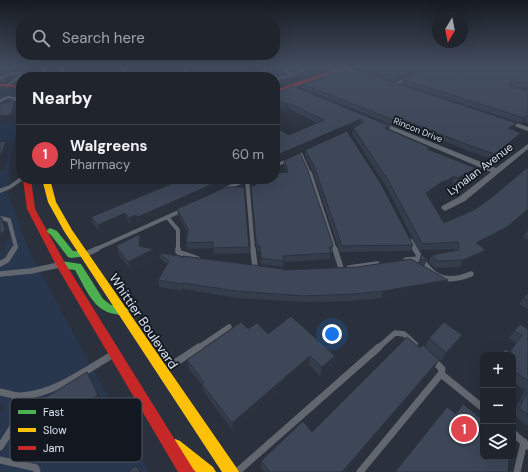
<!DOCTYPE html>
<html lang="en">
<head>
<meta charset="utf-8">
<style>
  :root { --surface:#20252d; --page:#282d35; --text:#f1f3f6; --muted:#a2a5aa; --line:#3d4249; --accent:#9ea6b2 }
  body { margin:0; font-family:"DM Sans",sans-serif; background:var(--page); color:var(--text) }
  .controls { position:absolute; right:12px; bottom:12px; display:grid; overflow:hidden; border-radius:8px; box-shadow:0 4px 16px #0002 }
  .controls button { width:36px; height:36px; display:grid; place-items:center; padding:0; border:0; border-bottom:1px solid var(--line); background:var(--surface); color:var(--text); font:20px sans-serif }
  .compass { position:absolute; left:432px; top:12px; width:36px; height:36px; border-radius:50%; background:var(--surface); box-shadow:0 4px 16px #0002; rotate:190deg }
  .you { position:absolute; left:332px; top:334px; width:14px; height:14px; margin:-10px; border:3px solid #fff; border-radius:50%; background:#1a73e8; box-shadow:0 0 0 6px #1a73e833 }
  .badge { display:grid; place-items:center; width:26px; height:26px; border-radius:50%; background:var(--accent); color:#fff; font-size:13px; font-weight:700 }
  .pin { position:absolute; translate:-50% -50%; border:2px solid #fff; box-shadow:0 1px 4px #0006 }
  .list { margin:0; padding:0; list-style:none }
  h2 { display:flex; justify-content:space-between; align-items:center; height:52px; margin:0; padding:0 16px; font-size:17px }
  h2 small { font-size:13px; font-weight:400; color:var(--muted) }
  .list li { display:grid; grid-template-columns:26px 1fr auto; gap:12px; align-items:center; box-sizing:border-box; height:60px; padding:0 16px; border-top:1px solid var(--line) }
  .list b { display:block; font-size:15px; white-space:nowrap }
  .list p { margin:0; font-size:13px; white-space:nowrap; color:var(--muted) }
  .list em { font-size:13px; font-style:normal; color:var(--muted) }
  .icon { flex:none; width:22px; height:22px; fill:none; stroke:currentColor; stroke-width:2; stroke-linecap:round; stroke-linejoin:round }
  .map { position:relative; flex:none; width:528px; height:472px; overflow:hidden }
  .search { position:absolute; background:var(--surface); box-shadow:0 4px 16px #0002; left:16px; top:16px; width:264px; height:44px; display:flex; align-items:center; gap:10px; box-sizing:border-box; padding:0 14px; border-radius:16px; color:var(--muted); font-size:15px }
  .panel { position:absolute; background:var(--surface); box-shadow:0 4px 16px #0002; left:16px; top:72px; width:264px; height:112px; border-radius:16px }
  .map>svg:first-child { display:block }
</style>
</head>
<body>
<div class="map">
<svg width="528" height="472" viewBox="0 0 528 472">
  <rect width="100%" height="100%" fill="#2a313c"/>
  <!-- built -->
  <path fill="#28364e" d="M8,91L21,92V114L10,158L8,195L32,257L149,472H0V96Z"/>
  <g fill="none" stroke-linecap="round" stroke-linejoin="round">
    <!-- lane-far4 -->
    <path stroke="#62676f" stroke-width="2.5" d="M123,67L125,77
      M183,67L188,77
      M21,73L30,67
      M110,77L125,75
      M0,78L14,73H21V75L7,86
      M393,85L408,79
      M0,101L8,97L17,99L0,108"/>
    <!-- lane-far3 -->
    <path stroke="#62676f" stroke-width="3" d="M301,154L310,174
      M275,166L288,160"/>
    <!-- lane-far2 -->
    <path stroke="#62676f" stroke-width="4" d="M310,173L335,250
      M247,179L253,250
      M225,189L248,179
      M0,191L10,187L21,179
      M167,217L178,230V250
      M0,218L9,220L16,247L14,250
      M411,241L416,250
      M94,250L183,210"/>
    <!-- lane-far1 -->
    <path stroke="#62676f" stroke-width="5.5" d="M178,249V252L198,259
      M253,249L255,267
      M335,249L341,268
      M415,249C430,275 441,286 471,274
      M86,254L97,249
      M406,260L420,259
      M0,264L7,260L14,249
      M349,268L377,264
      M0,274L31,271L59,265
      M198,348L229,327
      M378,348L395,333L404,334L415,344"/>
    <!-- lane -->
    <path stroke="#62676f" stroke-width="7" d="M166,369L199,347
      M441,374L483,408
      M0,392C7,393 14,396 21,396C54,394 85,371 112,355
      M513,433L528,446
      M0,447L18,419L20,396
      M0,460L36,468L37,472
      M237,472L379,347
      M360,472L441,374L442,369L434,361
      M517,472L524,442"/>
    <!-- street -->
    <path fill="#62676f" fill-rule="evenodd" d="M259,67H264L273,77H268Z
      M280,67H285L292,73L302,70L299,67H304L307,71L275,81V78L288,75Z
      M338,67H346L371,77L367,78Z
      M505,119L528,127V131L503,122L502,121Z
      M379,121L496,168L528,144V149L465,201L445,211L441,208L442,206L459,197L491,172L377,124L376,123Z"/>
    <!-- fast -->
    <path fill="#4caf50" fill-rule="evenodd" d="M43,67H47L45,77H41Z
      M60,67H64L62,77H58Z
      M50,228L57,231L73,251L87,252L89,254L87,256L71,258L68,257L51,235L46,231Z
      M61,261L81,264L103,299L111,305L127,308L129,311L127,314C123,316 119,315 115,314C93,311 85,287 75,270L58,268L56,265L58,262Z"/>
    <!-- slow -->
    <path fill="#ffc107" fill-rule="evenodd" d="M42,179H50L56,202L72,230L236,467L239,472H222L64,231L48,202Z
      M175,439L180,441L213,467L216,472H196L170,451L168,446L170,441Z"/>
    <!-- jam -->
    <path fill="#c62828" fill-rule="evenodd" d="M342,67H350L275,94V90Z
      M0,84L21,86V88L0,86Z
      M23,179H31L35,209L65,263L195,472H178L56,265L27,209Z"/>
  </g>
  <!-- wall -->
  <path fill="#343d4c" d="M192,68L250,71L255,77H194L193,76Z
    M266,68H285V74L275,76Z
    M305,68H324V71L311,72Z
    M372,68L456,71L447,68H528V89L511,86H510L528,91V123L524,122L521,123L402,84L403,79L416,74L415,73L394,81L369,73V69Z
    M323,77L514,128L512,129L521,133L519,138L492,159L466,150L403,124L398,127L302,88V84L323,78Z
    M293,86L389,130L429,147V149L476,168L473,174L455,184L452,182L446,187L439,188L428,196L444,223L474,210L491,198L528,167V212L504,234L480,246L483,257L460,267L435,268L429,262L432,255L455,250V249L420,250L416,245L386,186L352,134L353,128L360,124L289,135L317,123L288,108L285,110L275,105V93Z
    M305,150L413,245L411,251L340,252L313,172L305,155Z
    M284,160L333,246L332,252H330V259L283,262V267L261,264L260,252H258L256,246L251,187L256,186L255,179H275L286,172L284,165Z
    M183,179H238L140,223L138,221L131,224L127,220L100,232L93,224L91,217Z
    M177,209L249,247V253L214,254L213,248L187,249L186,243L187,232L178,215Z
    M528,230V240L523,237L527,231Z
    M140,234L142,243V247L157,258L131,270L119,255L116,246Z
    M159,253L183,258L284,270L357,267L418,263L421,255L427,260L424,267L444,287L381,298L351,301L303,302L236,298L184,289L183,291L159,287L158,280L167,264L161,259Z
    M528,292V309L519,304Z
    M520,324L528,329V426L513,415V413L525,390L513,382V355L509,352L516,343L509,338Z
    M248,329L268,334L335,356L333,365L320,376L309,365L233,431L204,392L202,385L189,369L187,360Z
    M429,338L457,343L441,361L425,347Z
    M434,369L345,472H265L261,468V461L312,432Z"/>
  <!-- shaded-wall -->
  <path fill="#2b323e" d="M0,68H17L0,75Z
    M107,68L108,73L83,76L81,70Z
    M285,68V74L275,76V69Z
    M312,68H324V71L311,72Z
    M416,69L415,73L394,81L395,77Z
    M513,81L511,86L508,87L510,82Z
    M15,101L19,108L14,122L0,124V116Z
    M288,103V108L285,110V104Z
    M526,116L524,122L521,123L524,118Z
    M361,119L360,124L275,162V156Z
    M404,120L403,124L398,127L399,122Z
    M517,123L514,128L507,133L509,128Z
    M390,126L389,131L385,128Z
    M521,133L519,138L492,159L495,154Z
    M6,141L10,149L3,171H0V158Z
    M476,168L473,174L455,184L458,178Z
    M454,176L452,182L446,187L439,188L423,199L426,193L442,182Z
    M224,179H238L140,223L138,217Z
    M528,209V212L504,234L473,249L476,243Z
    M125,213L127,220L100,232L98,225Z
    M136,215L138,221L131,224L129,218Z
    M0,216L7,226L10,238L4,244L5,250L0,251Z
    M140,234L142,243L141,255L154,249L157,258L131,270L128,262L139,246Z
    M486,250L483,257L460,267L463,260Z
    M448,280L444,287L381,298L383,291Z
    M182,283L184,289L183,291L182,284Z
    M462,335L457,343L441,361L446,353Z
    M310,356L309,365L233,431L232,423Z
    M335,356L333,365L320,376L322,367Z
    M439,360L434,369L345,472H342Z
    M87,372L92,380L104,403L60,432L53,424Z
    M0,403L5,407L0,413Z"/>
  <!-- building -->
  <path fill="#3d4758" stroke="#2b323e" d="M81,68H105L81,70Z
    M192,68H250L247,69L255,77H198Z
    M372,68H445L460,72L464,69L460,68H522L528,69V84L513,81L510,82V86L528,91V117L526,116L524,118L403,79L417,74L418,71L416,69L395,77L369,69Z
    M343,70L354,74L361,72L517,123L509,128L521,133L495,154L468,145L404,120L399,122L302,84L325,78L323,77Z
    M293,86L390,126L385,128L429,147L427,149L476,168L458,178L454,176L448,180L442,182L426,193L444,223L474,210L491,198L528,167V209L507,227L476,243L486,250L463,260L438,261L432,255L459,250L458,242L423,244L419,238L388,180L353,128L362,123L363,121L361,119L275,156V127L289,135L324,120L288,103L285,104L275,100V93Z
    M15,101L11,115L0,116V105L1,103Z
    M347,131L381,184L413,245L342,246L314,166L305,150Z
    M6,141L0,158V142Z
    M300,153L307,168L332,242L333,246L329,247L331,253L283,256V261L261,258L260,246H258L256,240L251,187L256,185L255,179H275V173L288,172L284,160Z
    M183,179H224L138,217L136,215L129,218L125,213L98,225L91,217Z
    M226,187H244L249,247L213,248V242L186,243L188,229L177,209Z
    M0,217V218H2L5,230L0,234Z
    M140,234L139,246L154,249L128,262L116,246Z
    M159,253L180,256L183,258V256L284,269V270L357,267L411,259L448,280L383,291L353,294L303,296L236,291L182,283V284L158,280L169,261Z
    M421,255H422L427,260H421Z
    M528,292V300L524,298Z
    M291,316L335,356L322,367L310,356L232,423L202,384L204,382L187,360L241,322L248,329L257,323L268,334Z
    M444,322L462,335L446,353L429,338Z
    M520,324L528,329V381L513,370V355H501L505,349L510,352L522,335L514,331Z
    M407,337L420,348L423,345L439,360L342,472H270L261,461L303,421L312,432Z
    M87,372L98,395L53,424L43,399Z
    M528,391V415L519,408Z
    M463,404L483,420L477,430L483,436V457H509L508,472H395L447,407L456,414Z
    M136,466L140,472H128Z"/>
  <!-- sky -->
  <linearGradient id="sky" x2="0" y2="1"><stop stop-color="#171b21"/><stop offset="0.5" stop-color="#444e61"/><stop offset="1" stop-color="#444e61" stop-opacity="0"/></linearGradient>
  <rect width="528" height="134" fill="url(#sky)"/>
  <g text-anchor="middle" stroke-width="3.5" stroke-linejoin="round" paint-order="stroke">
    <!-- far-street labels -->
    <g font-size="9" fill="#dde5f2" stroke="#121720">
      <text transform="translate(418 130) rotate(22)" y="3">Rincon Drive</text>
    </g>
    <!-- street labels -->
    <g font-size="11" fill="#dde5f2" stroke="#121720">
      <text transform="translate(480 169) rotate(-37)" y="4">Lynalan Avenue</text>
    </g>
    <!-- near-street labels -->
    <g font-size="13" fill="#dde5f2" stroke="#121720">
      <text transform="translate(144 321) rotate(56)" y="5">Whittier Boulevard</text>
    </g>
  </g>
  <!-- legend -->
  <rect x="10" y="398" width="132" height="64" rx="6" fill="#121720" stroke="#4f555f" stroke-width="1"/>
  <rect x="18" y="410" width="18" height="4" fill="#4caf50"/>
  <rect x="18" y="428" width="18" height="4" fill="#ffc107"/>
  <rect x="18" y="446" width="18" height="4" fill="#c62828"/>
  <g font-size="11" fill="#dde5f2">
    <text x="43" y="416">Fast</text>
    <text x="43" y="434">Slow</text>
    <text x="43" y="452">Jam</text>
  </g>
</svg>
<div class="controls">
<button>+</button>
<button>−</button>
<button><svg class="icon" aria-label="layers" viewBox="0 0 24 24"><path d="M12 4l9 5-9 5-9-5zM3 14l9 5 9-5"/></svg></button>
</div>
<svg class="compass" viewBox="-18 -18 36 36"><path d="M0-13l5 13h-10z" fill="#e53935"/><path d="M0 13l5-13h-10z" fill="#a2a5aa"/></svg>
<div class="you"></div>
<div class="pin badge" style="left:464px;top:429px;background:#e0444e">1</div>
<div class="search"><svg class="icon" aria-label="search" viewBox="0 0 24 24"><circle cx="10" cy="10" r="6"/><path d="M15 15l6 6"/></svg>Search here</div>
<section class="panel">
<h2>Nearby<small></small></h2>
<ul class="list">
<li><span class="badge" style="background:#e0444e">1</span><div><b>Walgreens</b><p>Pharmacy</p></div><em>60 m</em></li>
</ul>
</section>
</div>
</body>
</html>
